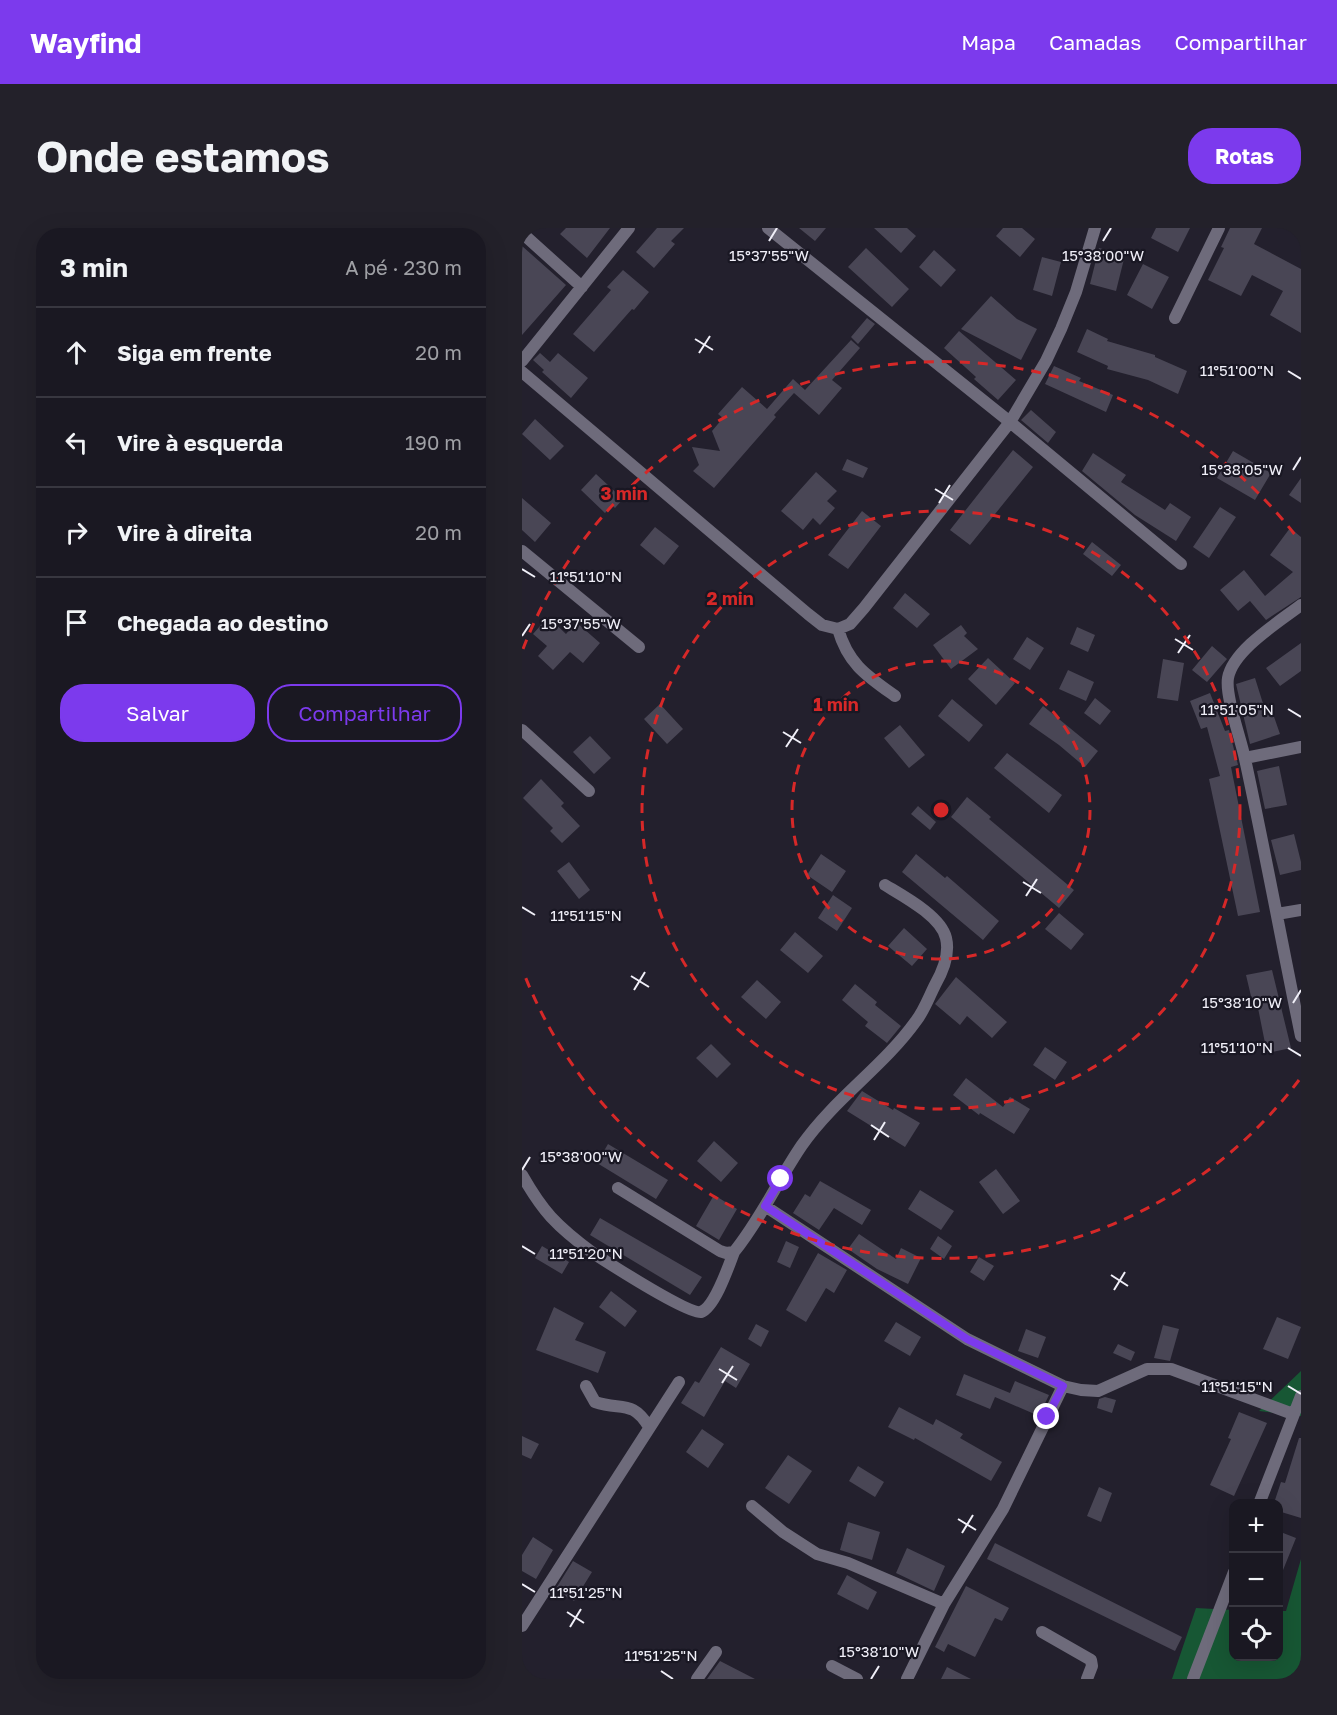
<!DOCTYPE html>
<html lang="pt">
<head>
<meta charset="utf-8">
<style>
  :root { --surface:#1a1822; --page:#23212a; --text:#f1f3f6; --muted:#9fa0a5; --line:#383740; --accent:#7c3aed }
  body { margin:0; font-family:"Golos Text",sans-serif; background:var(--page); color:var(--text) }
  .controls { position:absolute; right:18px; bottom:18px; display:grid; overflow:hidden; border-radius:12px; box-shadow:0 6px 24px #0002 }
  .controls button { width:54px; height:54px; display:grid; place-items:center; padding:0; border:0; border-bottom:2px solid var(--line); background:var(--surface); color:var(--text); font:30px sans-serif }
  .stop { position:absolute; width:18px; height:18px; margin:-14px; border:4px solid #7c3aed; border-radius:50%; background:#fff }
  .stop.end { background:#7c3aed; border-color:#fff; box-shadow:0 2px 6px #0008 }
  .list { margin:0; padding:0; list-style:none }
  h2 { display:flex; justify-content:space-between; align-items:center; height:78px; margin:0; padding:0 24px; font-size:26px }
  h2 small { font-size:20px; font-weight:400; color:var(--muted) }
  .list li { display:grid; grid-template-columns:39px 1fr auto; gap:18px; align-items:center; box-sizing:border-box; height:90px; padding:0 24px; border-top:2px solid var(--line) }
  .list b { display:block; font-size:22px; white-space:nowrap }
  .list em { font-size:20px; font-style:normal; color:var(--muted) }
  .actions { display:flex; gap:12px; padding:18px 24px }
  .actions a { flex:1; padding:14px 0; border:2px solid var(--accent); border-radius:24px; text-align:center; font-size:21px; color:var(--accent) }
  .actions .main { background:var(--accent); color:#fff }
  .icon { flex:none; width:33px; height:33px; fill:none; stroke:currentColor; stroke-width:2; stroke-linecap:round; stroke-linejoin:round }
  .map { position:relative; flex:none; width:779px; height:1451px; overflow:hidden; border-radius:24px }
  header { display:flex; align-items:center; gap:36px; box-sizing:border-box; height:84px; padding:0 30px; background:var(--accent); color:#fff }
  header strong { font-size:28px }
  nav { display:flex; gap:33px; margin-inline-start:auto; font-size:21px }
  .intro { display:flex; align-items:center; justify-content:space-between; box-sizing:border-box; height:144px; padding:0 36px }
  h1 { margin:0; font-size:42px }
  .button { padding:15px 27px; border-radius:24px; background:var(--accent); color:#fff; font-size:21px; font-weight:700 }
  main { display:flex; gap:36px; padding:0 36px }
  aside { flex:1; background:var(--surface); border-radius:24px; box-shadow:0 6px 24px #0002 }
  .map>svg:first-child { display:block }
</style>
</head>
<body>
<header>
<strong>Wayfind</strong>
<nav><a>Mapa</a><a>Camadas</a><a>Compartilhar</a></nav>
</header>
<div class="intro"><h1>Onde estamos</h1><a class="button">Rotas</a></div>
<main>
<aside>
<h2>3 min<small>A pé · 230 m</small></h2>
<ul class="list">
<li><svg class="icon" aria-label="ahead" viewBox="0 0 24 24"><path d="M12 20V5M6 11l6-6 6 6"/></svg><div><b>Siga em frente</b></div><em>20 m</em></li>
<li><svg class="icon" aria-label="left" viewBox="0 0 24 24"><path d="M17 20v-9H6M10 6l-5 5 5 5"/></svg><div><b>Vire à esquerda</b></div><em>190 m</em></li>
<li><svg class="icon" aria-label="right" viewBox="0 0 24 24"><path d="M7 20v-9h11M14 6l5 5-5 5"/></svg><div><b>Vire à direita</b></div><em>20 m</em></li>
<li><svg class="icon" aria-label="arrive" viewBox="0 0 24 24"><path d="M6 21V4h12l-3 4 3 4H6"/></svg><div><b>Chegada ao destino</b></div></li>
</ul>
<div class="actions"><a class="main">Salvar</a><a>Compartilhar</a></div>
</aside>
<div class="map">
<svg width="779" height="1451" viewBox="0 0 779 1451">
  <rect width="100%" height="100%" fill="#23202d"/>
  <!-- green -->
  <path fill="#175734" d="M779,1143V1188L737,1183Z
    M779,1331V1451H650L674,1380L711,1382L712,1428H756L757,1383H764Z"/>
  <!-- building -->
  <path fill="#494655" d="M44,0H88L65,30L38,6Z
    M135,0H162L149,13L153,16L132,40L114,24Z
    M277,0H304L293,13Z
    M352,0H385L394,8L379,25Z
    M481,0H500L513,11L498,29L474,8Z
    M634,0H668L656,24L629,10Z
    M708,0H740L732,16L779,41V105L748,87L761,63L730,47L719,68L686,52L702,20L699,19Z
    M0,18L44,57L0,107Z
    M344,20L387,61L370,79L326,39Z
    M577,20L603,27L594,63L568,56Z
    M412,22L434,42L419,59L397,39Z
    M520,29L539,34L530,68L511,62Z
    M621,36L647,49L630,81L605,67Z
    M101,42L127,64L112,82L110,81L72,124L51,106L89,62L85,59Z
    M469,68L495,91L515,101L499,132L439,101Z
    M345,90L353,96L336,116L329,109Z
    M565,101L586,111L585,113L633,127V129L665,143L656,166L626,152L585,141L586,138L555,124Z
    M437,103L494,152L476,172L452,151L454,149L422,120Z
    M329,112L338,120L310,152L320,160L297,187L272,165L252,187L254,189L192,260L171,243L177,237L170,219L198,223L190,203L201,190L196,186L220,159L245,181L271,151L283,162Z
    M18,125L28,134L36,125L66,150L49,170L20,144L22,142L11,132Z
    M532,138L559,150L557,153L591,167L584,184L523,156Z
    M509,182L534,204L526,215L499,192Z
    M13,191L42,218L28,232L0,206Z
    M491,222L511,239L448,317L428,302Z
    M711,223L749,245L733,272L695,250Z
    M571,225L604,247L599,254L643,282L648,275L669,289L654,313L613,287L560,243Z
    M325,231L346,240L341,250L320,242Z
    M294,244L315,263L305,273L313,280L298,297L291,290L281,302L259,283Z
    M74,246L101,271L93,280L90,277L83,285L59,262Z
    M779,250V275L767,267Z
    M0,270L29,295L13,314L0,302Z
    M698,279L714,289L687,330L671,319Z
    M340,283L359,298L326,341L306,327Z
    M133,299L157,318L142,337L118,317Z
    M768,300L779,309V369L744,392L728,373L716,383L698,362L722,342L743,368L771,344L748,327Z
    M570,314L599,337L590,348L561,326Z
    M383,365L408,386L395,400L371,380Z
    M26,389L44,406L54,394L78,415L61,435L48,424L31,442L16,428L25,418L11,406Z
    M439,397L445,405L442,408L456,421L429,441L411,417Z
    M555,399L573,407L566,424L548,416Z
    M505,409L522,420L508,442L491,431Z
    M779,415V443L758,458L744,440Z
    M690,418L705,431L685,454L670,442Z
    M466,430L493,455L474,477L446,451Z
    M641,431L662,435L656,473L635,470Z
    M546,442L572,454L564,473L537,461Z
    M733,450L744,485L750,483L758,506L728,516L714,456Z
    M688,465L703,503L707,502L715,533L716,537L709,539L738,684L716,688L687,551L698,548L685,499L679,501L668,473Z
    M573,470L589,483L578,497L562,485Z
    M430,471L461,497L447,514L416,488Z
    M138,476L161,501L145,516L122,491Z
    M521,478L576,523L563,539L537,517L507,496Z
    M378,497L403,527L387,540L362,510Z
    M68,508L89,530L72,546L51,524Z
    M485,525L540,567L527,585L472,540Z
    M757,538L765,577L743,581L735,543Z
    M19,551L42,575L39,578L58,598L40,615L28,603L31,600L1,570Z
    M445,569L469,589L467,591L552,662L537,680L429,589Z
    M396,578L414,594L408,602L389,586Z
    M772,606L779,634V642L758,647L749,612Z
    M299,626L324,643L310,664L285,647Z
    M394,626L423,650L425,648L477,693L461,712L380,644Z
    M47,634L68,662L57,671L35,643Z
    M311,667L330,680L315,703L296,690Z
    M537,685L562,706L549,722L523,701Z
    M382,700L405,721L390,738L366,718Z
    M273,704L301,728L286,745L258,722Z
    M750,742L769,820L745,825L736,780L732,781L724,747Z
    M434,749L485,794L470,810L445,788L438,797L413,776Z
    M235,752L259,774L244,791L219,769Z
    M333,756L355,774L353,777L379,798L365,815L343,798L346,794L320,772Z
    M189,816L209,836L195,850L174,830Z
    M523,819L545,834L533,852L511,837Z
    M444,850L481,879L488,869L508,881L492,906L458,885L457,887L431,867Z
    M340,863L371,882L372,880L398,895L383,919L325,883Z
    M192,913L216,935L199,954L175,933Z
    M86,916L146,952L134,971L75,935Z
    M474,941L498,973L481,986L457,954Z
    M298,953L349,982L340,997L312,980L297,1002L271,985L283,966L288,969Z
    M398,962L432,983L419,1002L386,981Z
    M192,967L215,981L197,1012L174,998Z
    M78,990L180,1049L168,1067L68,1007Z
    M337,1006L374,1031L379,1020L399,1030L386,1056L355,1041L326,1021Z
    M416,1008L430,1018L422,1031L408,1021Z
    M264,1013L277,1019L268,1040L255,1034Z
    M20,1018L47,1034L40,1046L13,1030Z
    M296,1025L325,1042L312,1065L304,1060L284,1094L264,1082Z
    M457,1029L472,1038L462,1053L448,1044Z
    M89,1063L115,1083L103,1099L77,1079Z
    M32,1079L62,1095L53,1112L84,1124L76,1145L14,1122Z
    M755,1089L779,1099L766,1131L741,1121Z
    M374,1094L399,1109L388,1128L362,1113Z
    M234,1096L247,1103L239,1119L226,1111Z
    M641,1097L657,1101L648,1133L632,1130Z
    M504,1101L524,1109L516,1130L496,1123Z
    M596,1116L613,1124L609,1133L591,1125Z
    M199,1119L228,1136L214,1160L203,1153L182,1189L159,1175L173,1153L177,1155Z
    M442,1146L488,1165L493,1153L527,1167L517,1188L473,1169L468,1181L434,1167Z
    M583,1169L594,1172L590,1185L575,1180L577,1171Z
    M377,1179L411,1197L414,1191L441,1206L438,1210L480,1234L469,1253L393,1210L392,1212L366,1199Z
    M717,1184L745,1195L712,1268L688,1257L709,1211L706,1210Z
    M180,1201L202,1216L186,1240L164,1224Z
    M0,1208L17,1216L9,1231L0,1227Z
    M777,1210H779V1290L756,1283V1275H752L759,1254L763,1255Z
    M266,1227L290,1243L267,1276L243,1260Z
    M336,1238L362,1254L353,1269L327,1253Z
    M577,1259L590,1265L579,1294L565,1288Z
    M326,1294L358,1304L350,1332L318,1322Z
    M756,1303L774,1310L757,1352H756Z
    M11,1309L31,1322L14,1351L0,1343V1327Z
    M473,1315L660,1409L653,1423L465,1331Z
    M385,1320L423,1338L412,1363L374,1345Z
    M51,1333L70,1344L52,1373L33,1362Z
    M325,1347L355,1364L346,1382L315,1366Z
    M444,1358L487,1380L480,1393L473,1390L453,1429L426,1416L422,1424L413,1419Z
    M198,1433L233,1451H185Z
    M425,1439L449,1451H419Z"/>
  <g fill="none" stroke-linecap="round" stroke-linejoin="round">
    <!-- street -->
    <path stroke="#6e6b7b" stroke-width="12" d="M246,0L488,194L659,336
      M0,5L60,59
      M653,90L697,0
      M0,133L107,0
      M0,144L286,386L300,397L316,401L328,396L342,380L488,194L524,133L539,101L554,64L573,0
      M0,323L117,419
      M779,377C757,394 711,422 706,450C703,468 719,511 723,531C743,623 760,716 779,808
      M316,401C326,436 345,448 373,468
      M0,502L67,563
      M723,530L779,519
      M755,686L779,682
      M0,947C8,961 18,977 29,989C41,1002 56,1014 71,1025C85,1034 168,1088 179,1084C193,1079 207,1037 212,1024
      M96,960L198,1023L204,1025L212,1024C239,991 256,952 280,917C313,870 361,839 394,793C402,783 407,769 413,757C421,743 428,726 424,710C419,688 381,668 363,657
      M243,978L445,1111L541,1158L559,1162L576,1163L625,1141H649L771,1186
      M64,1158L73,1174C99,1183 110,1171 127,1199
      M737,1276L779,1168
      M230,1278L261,1304L295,1326L326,1335L422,1376
      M0,1398L157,1154
      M520,1404L569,1432L570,1438L565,1451
      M310,1438L335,1451
      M175,1451L194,1424
      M385,1451L422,1376L481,1281L541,1158
      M671,1451L712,1344"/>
  </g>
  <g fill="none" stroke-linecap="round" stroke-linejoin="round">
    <!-- route -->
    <path stroke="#7c3aed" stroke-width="8" d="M259,951L243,978L445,1111L541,1158L525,1189"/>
  </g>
  <!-- ticks -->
  <path fill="none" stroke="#f0eff8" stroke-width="2" d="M247,13L255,0M581,13L589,0M173,111L191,122M177,125L188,108M766,143L779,151M771,242L779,229M413,261L431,272M417,275L428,257M0,341L13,349M0,408L8,396M653,411L671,422M656,425L668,407M766,481L779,489M261,504L279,515M264,519L276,501M501,654L519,665M504,668L515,651M0,679L13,687M109,748L127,759M112,762L123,744M771,775L779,762M766,820L779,828M349,897L367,909M352,912L363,894M0,942L8,929M0,1018L13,1026M589,1047L606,1058M592,1062L603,1044M197,1141L215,1152M200,1155L211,1138M766,1158L779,1166M436,1291L454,1302M440,1305L451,1287M0,1356L13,1364M45,1384L62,1395M48,1399L59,1381M139,1443L151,1451M349,1451L357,1438"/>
  <!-- distance rings -->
  <g fill="none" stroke="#d62828" stroke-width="3" stroke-dasharray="10 8">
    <circle cx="419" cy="582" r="149"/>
    <circle cx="419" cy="582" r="299"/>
    <path d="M777 852A448 448 0 0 1 1 743M1 421A448 448 0 0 1 777 312"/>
  </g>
  <g font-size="15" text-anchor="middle" fill="#f0eff8" stroke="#191723" stroke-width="4.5" stroke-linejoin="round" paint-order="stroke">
    <text x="247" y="33">15°37'55"W</text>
    <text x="581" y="33">15°38'00"W</text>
    <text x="715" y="148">11°51'00"N</text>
    <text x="720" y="247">15°38'05"W</text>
    <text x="64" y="354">11°51'10"N</text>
    <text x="59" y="401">15°37'55"W</text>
    <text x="715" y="487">11°51'05"N</text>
    <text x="64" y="693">11°51'15"N</text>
    <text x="720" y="780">15°38'10"W</text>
    <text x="715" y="825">11°51'10"N</text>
    <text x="59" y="934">15°38'00"W</text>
    <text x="64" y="1031">11°51'20"N</text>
    <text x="715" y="1164">11°51'15"N</text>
    <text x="64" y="1370">11°51'25"N</text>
    <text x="357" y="1429">15°38'10"W</text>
    <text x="139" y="1433">11°51'25"N</text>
  </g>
  <circle cx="419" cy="582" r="9" fill="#d62828" stroke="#191723" stroke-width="3"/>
  <g font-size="18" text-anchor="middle" font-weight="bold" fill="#d62828" stroke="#191723" stroke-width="4.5" stroke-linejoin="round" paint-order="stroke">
    <text x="102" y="272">3 min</text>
    <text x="208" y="377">2 min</text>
    <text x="314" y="483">1 min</text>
  </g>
</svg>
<div class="controls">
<button>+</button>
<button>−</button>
<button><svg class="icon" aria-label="locate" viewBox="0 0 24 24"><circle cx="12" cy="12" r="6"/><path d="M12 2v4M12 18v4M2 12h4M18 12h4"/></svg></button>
</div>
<div class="stop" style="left:259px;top:951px"></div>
<div class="stop end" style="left:525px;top:1189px"></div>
</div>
</main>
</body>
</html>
